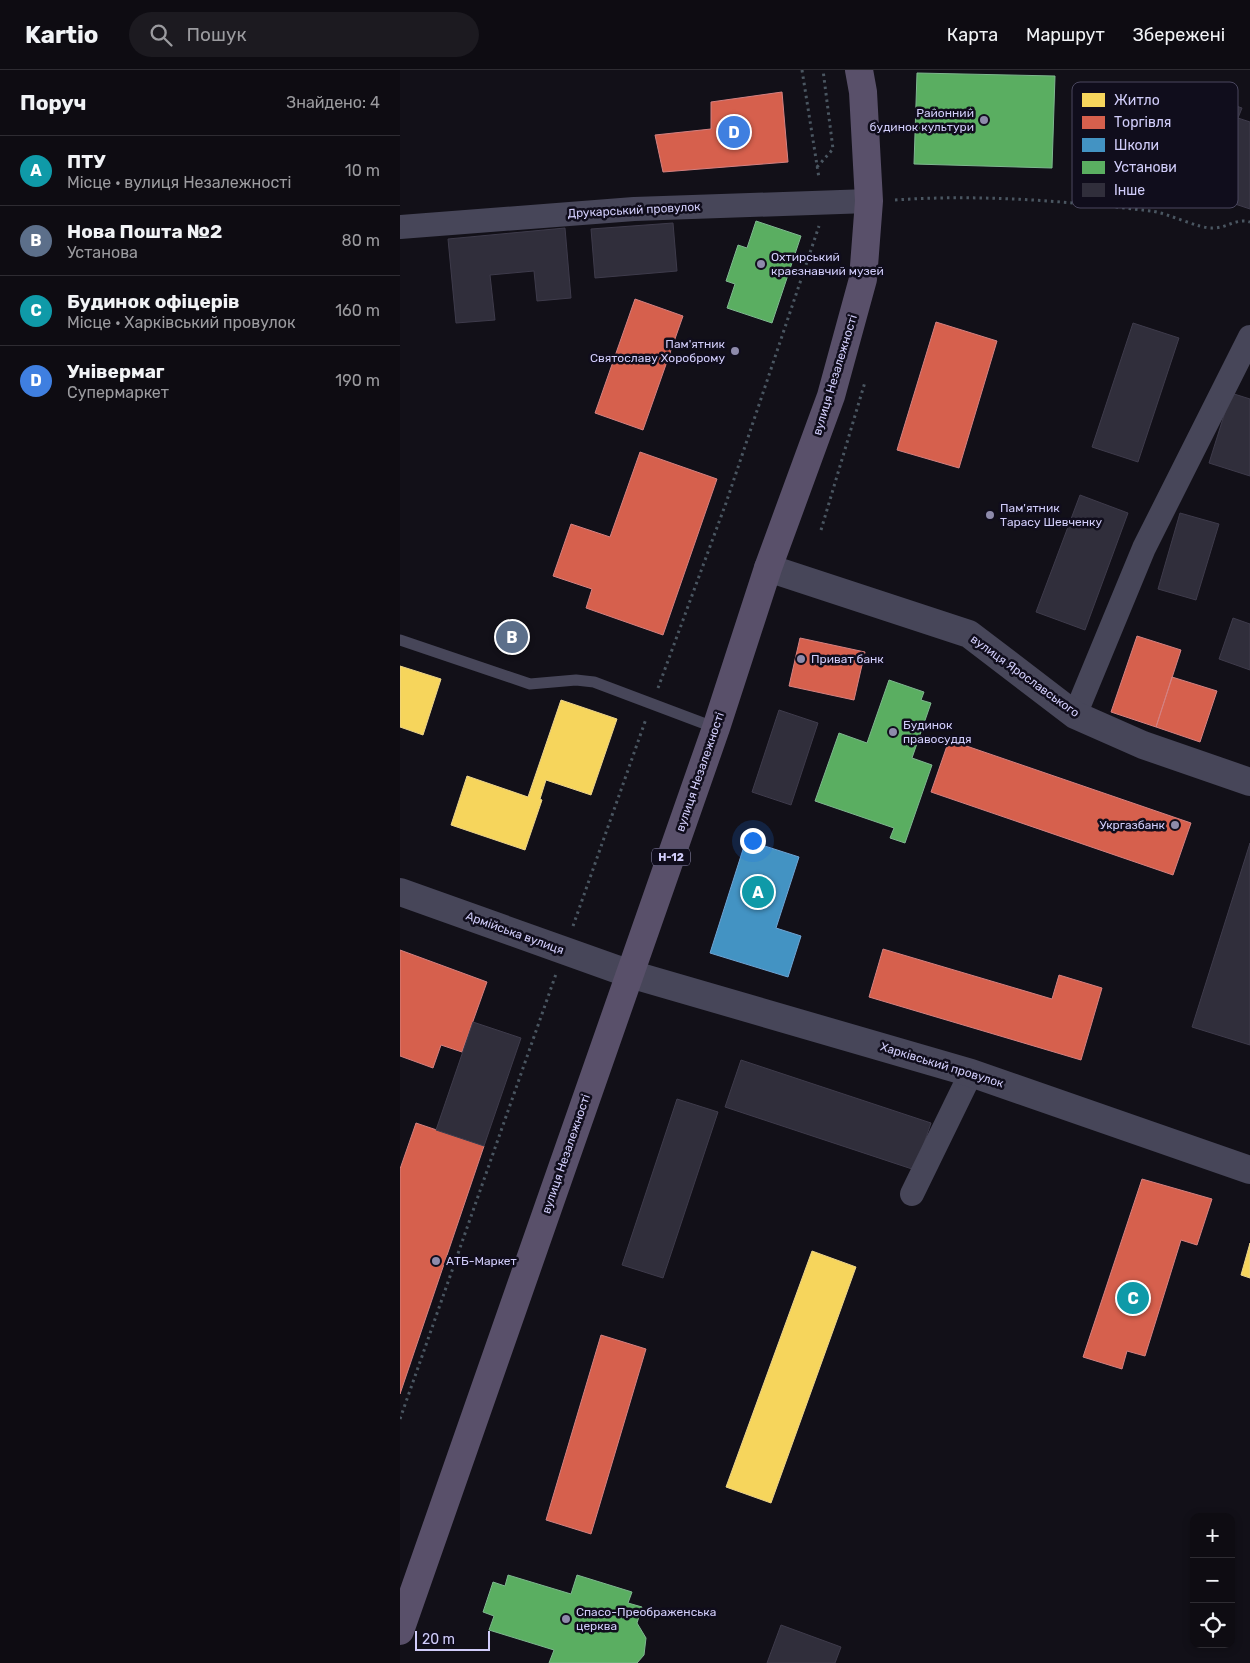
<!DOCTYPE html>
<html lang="uk">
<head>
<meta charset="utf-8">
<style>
  :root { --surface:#0e0c12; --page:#1c1a20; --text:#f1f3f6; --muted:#9b9b9f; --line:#2e2c32; --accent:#d93025 }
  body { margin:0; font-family:Rubik,sans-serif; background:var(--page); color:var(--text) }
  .controls { position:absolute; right:15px; bottom:15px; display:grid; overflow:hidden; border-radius:10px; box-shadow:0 2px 8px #0003 }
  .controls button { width:45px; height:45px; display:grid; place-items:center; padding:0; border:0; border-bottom:1px solid var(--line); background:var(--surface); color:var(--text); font:25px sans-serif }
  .scale { position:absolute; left:15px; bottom:12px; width:75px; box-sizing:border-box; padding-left:5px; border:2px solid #d1cdfa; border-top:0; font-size:14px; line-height:18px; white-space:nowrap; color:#d1cdfa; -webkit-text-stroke:4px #100d1c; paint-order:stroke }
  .you { position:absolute; left:352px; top:770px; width:18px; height:18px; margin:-12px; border:4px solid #fff; border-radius:50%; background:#1a73e8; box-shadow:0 0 0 8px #1a73e833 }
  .badge { display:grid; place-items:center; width:32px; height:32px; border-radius:50%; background:var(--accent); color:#fff; font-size:16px; font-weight:700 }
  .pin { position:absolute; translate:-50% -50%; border:2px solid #fff; box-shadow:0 1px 5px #0006 }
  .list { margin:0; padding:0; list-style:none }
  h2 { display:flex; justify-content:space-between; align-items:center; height:65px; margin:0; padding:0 20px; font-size:21px }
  h2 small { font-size:16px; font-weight:400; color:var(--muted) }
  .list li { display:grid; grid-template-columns:32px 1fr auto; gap:15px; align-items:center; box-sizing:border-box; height:70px; padding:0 20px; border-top:1px solid var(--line) }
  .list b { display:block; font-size:19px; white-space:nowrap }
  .list p { margin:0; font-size:16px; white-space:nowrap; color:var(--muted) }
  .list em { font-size:16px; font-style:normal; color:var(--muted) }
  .icon { flex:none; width:28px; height:28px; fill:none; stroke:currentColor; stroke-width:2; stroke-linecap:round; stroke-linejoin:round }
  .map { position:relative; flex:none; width:850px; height:1593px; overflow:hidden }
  header { display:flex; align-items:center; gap:30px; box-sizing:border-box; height:70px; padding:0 25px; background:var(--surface); border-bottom:1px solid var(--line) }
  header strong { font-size:24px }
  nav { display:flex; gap:28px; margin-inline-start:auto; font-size:18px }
  .search { width:350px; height:45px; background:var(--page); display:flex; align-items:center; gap:12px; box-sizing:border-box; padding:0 18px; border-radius:28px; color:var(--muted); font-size:19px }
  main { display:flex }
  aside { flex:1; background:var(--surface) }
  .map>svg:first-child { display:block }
</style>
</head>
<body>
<header>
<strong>Kartio</strong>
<div class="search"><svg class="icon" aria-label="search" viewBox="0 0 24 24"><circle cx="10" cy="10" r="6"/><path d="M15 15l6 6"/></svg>Пошук</div>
<nav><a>Карта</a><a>Маршрут</a><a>Збережені</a></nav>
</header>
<main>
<aside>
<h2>Поруч<small>Знайдено: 4</small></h2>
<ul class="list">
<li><span class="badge" style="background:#0f9aa8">A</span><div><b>ПТУ</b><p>Місце · вулиця Незалежності</p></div><em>10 m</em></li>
<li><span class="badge" style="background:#5c6f8a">B</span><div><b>Нова Пошта №2</b><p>Установа</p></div><em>80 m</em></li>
<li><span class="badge" style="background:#0f9aa8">C</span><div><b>Будинок офіцерів</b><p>Місце · Харківський провулок</p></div><em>160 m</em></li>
<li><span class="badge" style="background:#3f7fe0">D</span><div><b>Універмаг</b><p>Супермаркет</p></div><em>190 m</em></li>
</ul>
</aside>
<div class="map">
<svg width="850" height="1593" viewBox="0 0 850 1593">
  <rect width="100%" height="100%" fill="#121018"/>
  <!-- homes -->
  <path fill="#f6d55c" stroke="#ebd38b" d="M0,596L41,609L23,665L0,657Z
    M161,630L217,649L191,725L146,710L140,729L142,730L125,780L51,755L67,706L128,727Z
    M850,1173V1208L841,1205Z
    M412,1181L456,1197L371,1433L326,1417Z"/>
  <!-- shops -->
  <path fill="#d6604d" stroke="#d48181" d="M382,22L388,92L263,102L255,65L311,59V32Z
    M235,229L283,246L243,360L195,343Z
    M536,252L597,271L559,398L497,380Z
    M240,382L317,409L263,565L186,538L192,519L153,506L171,454L210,467Z
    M737,566L781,580L756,657L711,642Z
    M400,568L465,582L454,630L389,616Z
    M772,607L817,621L800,672L756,657Z
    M549,670L791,753L773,805L531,722Z
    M483,879L652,929L659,905L702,918L681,990L469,927Z
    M0,880L87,912L62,982L41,975L33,998L0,986Z
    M16,1053L84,1076L0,1324V1099Z
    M742,1109L812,1129L797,1175L781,1170L745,1286L727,1281L722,1299L683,1287Z
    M201,1265L246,1279L191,1464L146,1450Z"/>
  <!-- schools -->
  <path fill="#4393c3" stroke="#6ea4d4" d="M346,770L399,787L376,858L401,866L388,907L310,883Z"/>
  <!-- public -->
  <path fill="#5aae61" stroke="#7eb78f" d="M517,3L655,6L652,98L514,94Z
    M356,151L401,166L372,253L327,238L335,214L326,211L338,175L347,178Z
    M489,610L524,622L521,630L531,633L512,688L532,695L505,773L490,768L494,758L415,731L439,663L467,673Z
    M108,1505L171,1524L177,1505L232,1522L228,1533L242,1537L237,1553L246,1568L244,1585L237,1593H149L154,1580L89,1560L94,1546L83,1542L93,1512L105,1516Z"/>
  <!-- building -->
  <path fill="#302e3b" stroke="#3e3b4b" d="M790,20L842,38L838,48L850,52V139L817,128L827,97L770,77Z
    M273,153L277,201L195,208L191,159Z
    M165,158L171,228L137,231L134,201L90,205L95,250L56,253L48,169Z
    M733,253L779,268L738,392L692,377Z
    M831,323L850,329V406L809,393Z
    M680,425L728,443L685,560L636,542Z
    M780,443L819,454L796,530L758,519Z
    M833,548L850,554V600L819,589Z
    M379,640L418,653L391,735L352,722Z
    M850,773V975L792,957Z
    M73,952L121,968L84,1076L36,1060Z
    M341,990L531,1053L515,1100L325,1037Z
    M277,1029L318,1042L263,1208L222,1195Z
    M381,1555L441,1577L435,1593H367Z"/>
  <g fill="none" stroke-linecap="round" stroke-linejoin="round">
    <!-- path -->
    <path stroke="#4a5661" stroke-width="3" stroke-dasharray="2.5 4" stroke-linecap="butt" d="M402,0L419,108
      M417,97L433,79L423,0
      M495,130C580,124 667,131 751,141C768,143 799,159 813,158C827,158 836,148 850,152
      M421,460L465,312
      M258,618L326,433L419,156
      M173,856L246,649
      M0,1349L156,904"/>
    <!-- service -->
    <path stroke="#474659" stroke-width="11" d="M0,570L130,614L176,610L194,612L316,658"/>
    <!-- minor -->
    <path stroke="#474659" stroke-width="24" d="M0,157L234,139L469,131
      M675,645L744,478L850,267
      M512,1124L571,1003"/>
    <!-- tertiary -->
    <path stroke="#474659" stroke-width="28" d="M368,498L569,564L675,645L743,675L850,712
      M0,822L230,904L571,1003L850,1100"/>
    <!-- primary -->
    <path stroke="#59506a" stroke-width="28" d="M0,1561L316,658L368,498L431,326L463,209L469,131L463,22L459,0"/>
  </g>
  <!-- markers -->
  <g fill="#8e8bab" stroke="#100d1c" stroke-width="2">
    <circle cx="584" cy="50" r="5"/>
    <circle cx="361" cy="194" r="5"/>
    <circle cx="335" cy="281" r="5"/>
    <circle cx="590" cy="445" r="5"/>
    <circle cx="401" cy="589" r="5"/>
    <circle cx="493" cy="662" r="5"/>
    <circle cx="775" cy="755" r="5"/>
    <circle cx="36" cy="1191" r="5"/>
    <circle cx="166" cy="1549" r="5"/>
  </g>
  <g text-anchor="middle" stroke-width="5" stroke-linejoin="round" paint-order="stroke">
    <!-- shield labels -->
    <rect fill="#100d1c" stroke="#9793b7" stroke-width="1" x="252" y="778.5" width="38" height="17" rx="4"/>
    <g font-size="11" font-weight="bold" fill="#d1cdfa">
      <text x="271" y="791">Н-12</text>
    </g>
    <!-- poi labels -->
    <g font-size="12" fill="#d1cdfa" stroke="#100d1c" text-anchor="start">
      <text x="574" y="47" text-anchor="end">Районний<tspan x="574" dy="14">будинок культури</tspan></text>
      <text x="371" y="191">Охтирський<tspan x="371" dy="14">краєзнавчий музей</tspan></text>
      <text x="325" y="278" text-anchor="end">Пам'ятник<tspan x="325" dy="14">Святославу Хороброму</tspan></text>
      <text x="600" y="442">Пам'ятник<tspan x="600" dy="14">Тарасу Шевченку</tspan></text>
      <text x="411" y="593">Приват банк</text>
      <text x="503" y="659">Будинок<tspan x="503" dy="14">правосуддя</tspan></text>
      <text x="765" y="759" text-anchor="end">Укргазбанк</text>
      <text x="46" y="1195">АТБ-Маркет</text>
      <text x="176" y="1546">Спасо-Преображенська<tspan x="176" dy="14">церква</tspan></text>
    </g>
    <!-- street labels -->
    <g font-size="12" fill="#d1cdfa" stroke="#100d1c">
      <text transform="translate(234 140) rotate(-3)" y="4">Друкарський провулок</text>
      <text transform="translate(435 305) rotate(-73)" y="4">вулиця Незалежності</text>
      <text transform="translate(625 606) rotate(36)" y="4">вулиця Ярославського</text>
      <text transform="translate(300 702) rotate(-71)" y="4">вулиця Незалежності</text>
      <text transform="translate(115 863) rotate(20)" y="4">Армійська вулиця</text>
      <text transform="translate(542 995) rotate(17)" y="4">Харківський провулок</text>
      <text transform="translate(166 1084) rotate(-71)" y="4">вулиця Незалежності</text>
    </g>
  </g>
  <!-- legend -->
  <rect x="672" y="12" width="166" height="126" rx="8" fill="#100d1c" stroke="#4a475f" stroke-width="1"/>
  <rect x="682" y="23" width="23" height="14" fill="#f6d55c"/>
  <rect x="682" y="46" width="23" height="13" fill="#d6604d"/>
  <rect x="682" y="68" width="23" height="14" fill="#4393c3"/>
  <rect x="682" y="91" width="23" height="13" fill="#5aae61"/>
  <rect x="682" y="113" width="23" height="14" fill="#302e3b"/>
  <g font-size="14" fill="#d1cdfa">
    <text x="714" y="35">Житло</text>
    <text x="714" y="57">Торгівля</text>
    <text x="714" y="80">Школи</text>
    <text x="714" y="102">Установи</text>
    <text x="714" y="125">Інше</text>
  </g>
</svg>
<div class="controls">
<button>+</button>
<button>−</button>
<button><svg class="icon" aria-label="locate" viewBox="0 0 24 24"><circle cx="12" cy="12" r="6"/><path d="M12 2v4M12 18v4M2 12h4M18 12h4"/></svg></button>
</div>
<div class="scale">20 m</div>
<div class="you"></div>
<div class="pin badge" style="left:358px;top:822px;background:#0f9aa8">A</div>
<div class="pin badge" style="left:112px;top:567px;background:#5c6f8a">B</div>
<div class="pin badge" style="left:733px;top:1228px;background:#0f9aa8">C</div>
<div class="pin badge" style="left:334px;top:62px;background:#3f7fe0">D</div>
</div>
</main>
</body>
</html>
